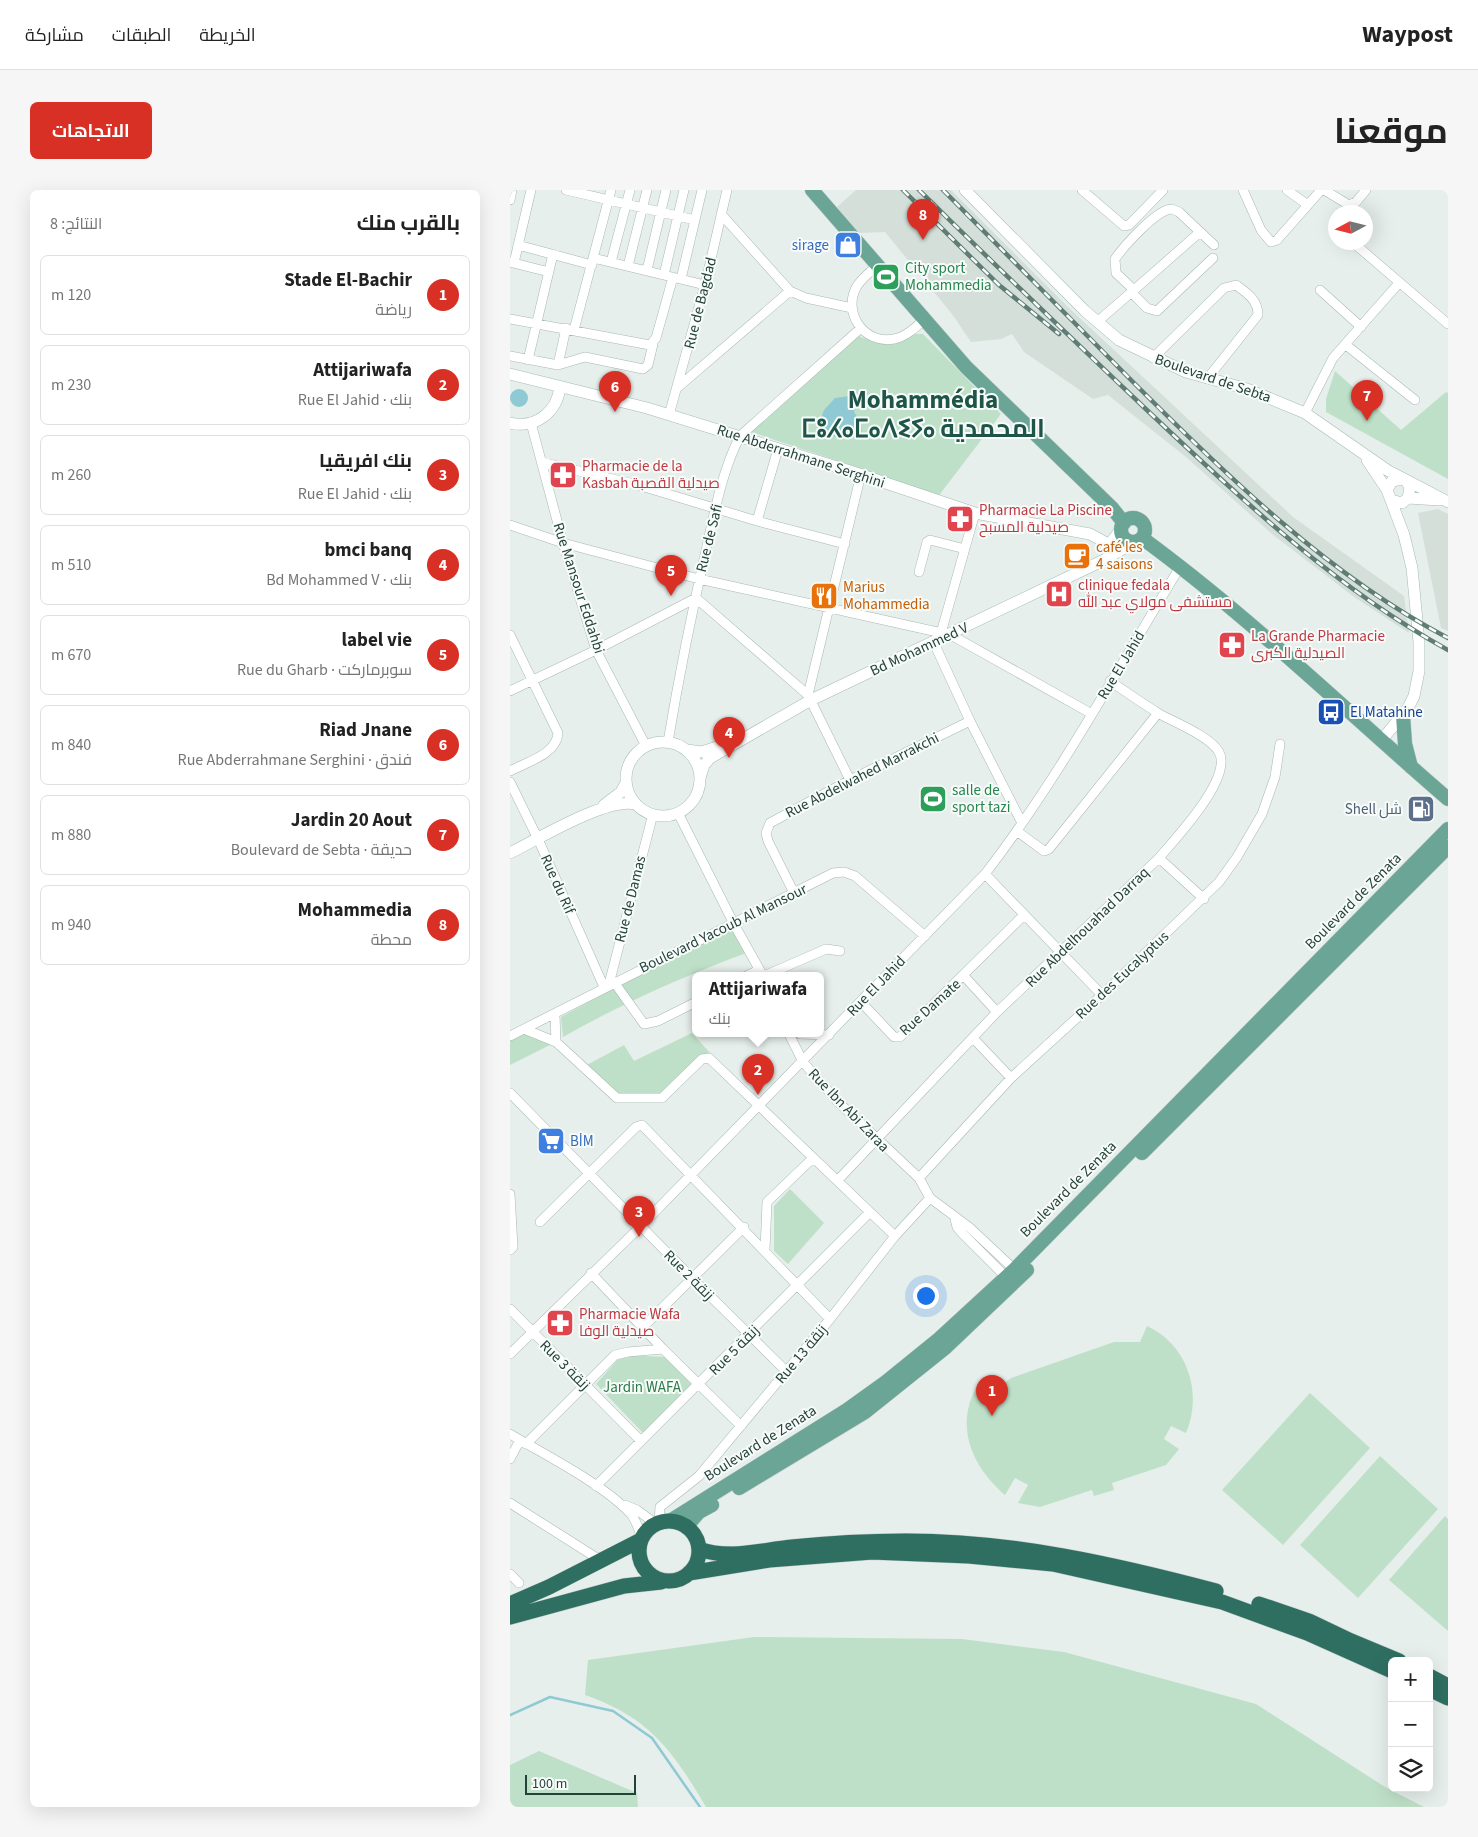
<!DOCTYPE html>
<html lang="ar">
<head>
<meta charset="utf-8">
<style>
  :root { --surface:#fff; --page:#f6f6f6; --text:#222; --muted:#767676; --line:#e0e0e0; --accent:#d93025 }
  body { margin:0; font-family:"Source Sans 3",Cairo,"Noto Sans Tifinagh",sans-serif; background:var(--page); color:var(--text); direction:rtl }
  .controls { position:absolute; right:15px; bottom:15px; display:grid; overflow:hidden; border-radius:8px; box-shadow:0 5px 20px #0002 }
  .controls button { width:45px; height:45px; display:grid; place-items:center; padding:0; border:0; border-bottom:1px solid var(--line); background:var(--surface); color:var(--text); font:25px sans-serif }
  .compass { position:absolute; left:818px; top:15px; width:45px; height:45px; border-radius:50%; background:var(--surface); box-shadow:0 5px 20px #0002; rotate:263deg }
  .scale { position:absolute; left:15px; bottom:12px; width:111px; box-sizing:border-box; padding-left:5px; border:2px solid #24423a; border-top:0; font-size:14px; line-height:18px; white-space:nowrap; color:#24423a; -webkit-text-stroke:4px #f7fbf9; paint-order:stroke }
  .you { position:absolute; left:415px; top:1105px; width:18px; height:18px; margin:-12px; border:4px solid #fff; border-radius:50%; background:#1a73e8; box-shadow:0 0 0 8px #1a73e833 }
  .badge { display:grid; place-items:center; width:32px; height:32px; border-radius:50%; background:var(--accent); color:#fff; font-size:16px; font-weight:700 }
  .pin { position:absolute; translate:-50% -41px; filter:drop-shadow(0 1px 2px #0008) }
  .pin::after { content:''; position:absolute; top:26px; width:18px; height:15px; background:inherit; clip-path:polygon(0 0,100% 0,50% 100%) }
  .popup { position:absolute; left:182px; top:782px; width:132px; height:65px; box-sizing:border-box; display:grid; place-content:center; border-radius:8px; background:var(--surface); filter:drop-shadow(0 1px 4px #0005); font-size:16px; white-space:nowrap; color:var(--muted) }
  .popup b { font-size:19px; color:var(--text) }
  .popup::after { content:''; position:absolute; left:50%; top:100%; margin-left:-10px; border:10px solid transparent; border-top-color:var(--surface) }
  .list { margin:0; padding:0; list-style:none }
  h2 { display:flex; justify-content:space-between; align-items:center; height:65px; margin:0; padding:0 20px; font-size:21px }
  h2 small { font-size:16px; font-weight:400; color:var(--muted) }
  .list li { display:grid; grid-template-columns:32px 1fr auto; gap:15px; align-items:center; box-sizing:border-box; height:80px; margin:0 10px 10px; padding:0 10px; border:1px solid var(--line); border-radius:8px }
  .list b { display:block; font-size:19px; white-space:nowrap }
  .list p { margin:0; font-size:16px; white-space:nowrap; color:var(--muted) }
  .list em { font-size:16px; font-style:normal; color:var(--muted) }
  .icon { flex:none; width:28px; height:28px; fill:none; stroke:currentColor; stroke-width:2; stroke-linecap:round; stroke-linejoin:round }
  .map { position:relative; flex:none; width:938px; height:1617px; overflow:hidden; direction:ltr; border-radius:8px }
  header { display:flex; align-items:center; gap:30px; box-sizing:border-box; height:70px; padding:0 25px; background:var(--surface); border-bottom:1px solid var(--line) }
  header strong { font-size:24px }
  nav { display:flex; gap:28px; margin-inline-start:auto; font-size:18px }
  .intro { display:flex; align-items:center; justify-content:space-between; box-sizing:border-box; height:120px; padding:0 30px }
  h1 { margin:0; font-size:35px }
  .button { padding:12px 22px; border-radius:8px; background:var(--accent); color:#fff; font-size:18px; font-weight:700 }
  main { display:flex; gap:30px; padding:0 30px }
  aside { flex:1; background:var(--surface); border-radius:8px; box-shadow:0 5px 20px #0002 }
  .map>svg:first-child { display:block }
</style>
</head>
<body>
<header>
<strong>Waypost</strong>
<nav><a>الخريطة</a><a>الطبقات</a><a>مشاركة</a></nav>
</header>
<div class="intro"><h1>موقعنا</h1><a class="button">الاتجاهات</a></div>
<main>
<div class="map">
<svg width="938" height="1617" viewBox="0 0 938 1617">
  <rect width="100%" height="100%" fill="#e6efeb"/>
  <!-- built -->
  <path fill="#d4dfda" d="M346,0H441L557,116L783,327L894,406L899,443L844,407L762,344L676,267L598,205L583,209L514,162L502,144L491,149L461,152L442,124L375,42L349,43L327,17Z
    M928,319L938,324V441L931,438L908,323Z"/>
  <!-- green -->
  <path fill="#bfe0c8" d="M405,144H413L491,224L427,308L346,277L241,242L349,146C373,156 382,156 405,144Z
    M825,181L891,240L936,202L938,203V289L816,222V209Z
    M224,739L239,762C174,786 113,813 53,847L51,827L104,798Z
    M182,843L201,864L156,907L101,909L75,876L114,855L124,871Z
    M14,844L42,854L0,875V850Z
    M280,999L314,1033L278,1074L264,1061V1016Z
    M637,1136C678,1155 693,1203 676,1243L661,1236L654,1249L669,1259L656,1275L602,1293L604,1300L584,1306L582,1300L530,1317L508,1313L518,1295L505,1288L495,1305C461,1276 444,1235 468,1194L482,1202L501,1188L604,1152H630Z
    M112,1165L157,1167L184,1193L133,1243L86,1194Z
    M800,1203L860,1258L773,1355L712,1300Z
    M870,1266L928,1319L848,1408L790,1355Z
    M935,1326L938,1329V1441L879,1390Z
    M244,1447L452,1449L554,1462L746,1514L875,1597L914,1617H196C163,1561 139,1527 75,1505L78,1470Z
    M29,1561L127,1603L128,1617H0V1575Z"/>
  <!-- water -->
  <path fill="#8ec9d4" d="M0 208a9 9 0 1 1 18 0a9 9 0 1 1-18 0Z
    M347,202L349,206L344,222L351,232L352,242C344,250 325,250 317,242C314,239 312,234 310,231L314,220L325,208L339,206Z"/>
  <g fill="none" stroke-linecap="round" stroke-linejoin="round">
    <!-- stream -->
    <path stroke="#8ec9d4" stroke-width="2.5" d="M0,1525L40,1507L103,1521L142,1548L190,1617"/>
    <!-- street casing -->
    <g stroke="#a8b8b2" stroke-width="10">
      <path id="street" d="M56,0L185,30
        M572,0L614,36L619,35L653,0
        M733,0L751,40L761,52L767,50L811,0
        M777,0L798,15
        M814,0L839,15L846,12L856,0
        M0,10L2,0
        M211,24L280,101L296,108L342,118
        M8,55L82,75
        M846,55L938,134
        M83,68L195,95
        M0,72L39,82
        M101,72L120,0
        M4,73L21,0
        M118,76L137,0
        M367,76C360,82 352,88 347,96C332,121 353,155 384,149C395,147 405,138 414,130
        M137,80L156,0
        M154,85L174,0
        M171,89L192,0
        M624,100L690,42
        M810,100L851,137
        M621,102L637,118L647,121L703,68
        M0,129L140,155L146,148L163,87
        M587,132L624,100L606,83L605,69C614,56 647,19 662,19L669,22L704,55
        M64,140L101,0
        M836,155L905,210
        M0,166L48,175L75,167L133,179L138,175L143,154
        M643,168L714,98L726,95C737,103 748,110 748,125L697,189
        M18,170L43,64
        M48,175L56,138
        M167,198L280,101
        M795,223L823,168L889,93
        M159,225L195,95L217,0
        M21,233L53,353L86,460L136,556
        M31,272L128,295L247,331L335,354
        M247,331L268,259
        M0,335L53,353L189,389L441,445L582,524
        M409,382L417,352L420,350L455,359
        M431,443L465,323
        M0,445L48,543C47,564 17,572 0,581
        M424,453L460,531L512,633
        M0,501L86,460L186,408L298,505
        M158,552C169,486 182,421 197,356C205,319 213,279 230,246L351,138
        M340,590L298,505L351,284
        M0,592L28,649L94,797
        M168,623L224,734L253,786
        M508,642L534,661L539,659L648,523
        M649,668L694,709
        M475,684L592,805
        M284,703L258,651L256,643L260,633L340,590L460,531
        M236,786L249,780
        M254,786L316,759L330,761
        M454,786L487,822
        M104,792L134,834L148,831L186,812
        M99,794L143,624
        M351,812L384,847H390L514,725
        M14,839L46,852L45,824
        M290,844L319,845
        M0,846L323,683L334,682L345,686L415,746
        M463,848L501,888
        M46,852L107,908H152L192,869L199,868L385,1046
        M0,903L182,1088L276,1181
        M409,988L501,888L592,805L709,692L727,667L752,624L765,587L770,554
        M328,990L487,822L649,668C666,648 723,588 709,562C700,546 663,532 648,523C632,513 616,502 600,491
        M0,1004L3,1057L0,1060
        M420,1008L459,1037L507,1082
        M445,1029L447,1037L452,1043L499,1090
        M30,1032L126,937L132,935L320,1129
        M255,1060L257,1012L303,968
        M81,1083L153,1159L231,1236
        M0,1119L131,1251
        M132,1138L234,1037
        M0,1164L131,1036L475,684C549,588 607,480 670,377
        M0,1244C35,1265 93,1294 120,1323C126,1329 128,1339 132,1347
        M16,1254L105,1165L118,1162L153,1159
        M0,1269L10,1250
        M86,1296L360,1022
        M0,1313L90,1370
        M115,1315L127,1320L146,1334
        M149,1333L150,1317L189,1286L320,1129L385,1046L420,1008L409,988L328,912L293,872L279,844
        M0,1384L9,1393"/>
    </g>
    <!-- secondary casing -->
    <g stroke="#a4bbb3" stroke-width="12">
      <path id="secondary" d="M455,0L575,121L609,150L676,182L737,199L795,223L877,280L938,312
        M0,184L137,218L340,281L465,323L580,344L600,355
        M0,233C26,239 47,222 50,197
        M857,270L877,300
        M898,308L929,310
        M881,310L892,313L898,308L900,297L896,291
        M596,359L611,339
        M871,551L898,518L904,506L909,481V452L902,378L894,345L877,300L882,291L892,289
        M116 589a37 37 0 1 1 74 0a37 37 0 1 1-74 0Z
        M177,560L192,562L213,555
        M190,588L194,575L200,568L301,510L594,370L626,351
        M94,615L111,602L116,593
        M0,663C28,649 97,607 126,614"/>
    </g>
    <!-- primary casing -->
    <g stroke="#c2cac8" stroke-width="15">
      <path id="primary" d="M302,0L456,177L602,318L614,333
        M611 340a12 12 0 1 1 24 0a12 12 0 1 1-24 0Z
        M632,348C740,427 837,522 938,609
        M893,526L895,554L901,577
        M632,963L938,657
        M229,1298L355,1222L435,1158L517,1080
        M160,1331L337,1220L376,1192L429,1149L504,1080L938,639
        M176,1337L189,1322L202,1315"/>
    </g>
    <!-- highway casing -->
    <g stroke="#c2cac8" stroke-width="16">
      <path id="highway" d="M129 1361a30 30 0 1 1 60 0a30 30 0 1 1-60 0Z
        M189,1359C219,1370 251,1360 282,1357C320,1353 358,1351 396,1351C502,1351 604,1374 706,1401
        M179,1383L259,1370L362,1362L459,1366L543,1374L712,1412L797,1443L882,1481
        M0,1414L39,1397L131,1350
        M749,1414L799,1431L841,1451L889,1471
        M0,1427L114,1396L151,1392
        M919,1486L938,1496
        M919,1499L938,1508"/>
    </g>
    <!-- street -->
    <use href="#street" stroke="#fff" stroke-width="9"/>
    <!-- secondary -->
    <use href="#secondary" stroke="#fff" stroke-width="11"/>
    <!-- primary -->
    <use href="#primary" stroke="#6aa596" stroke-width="14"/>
    <!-- highway -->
    <use href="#highway" stroke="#2f6f62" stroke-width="15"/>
    <!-- rail casing -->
    <g stroke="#5f7d75" stroke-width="4.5">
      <path id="rail" d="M393,0L489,95L549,144
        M409,0C485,75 562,149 640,223C732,310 827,399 938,460
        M433,0C496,64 559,127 622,191C716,285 819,386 938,448"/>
    </g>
    <!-- rail -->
    <use href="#rail" stroke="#f7fbf9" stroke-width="2.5" stroke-dasharray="8" stroke-linecap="butt"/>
  </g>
  <!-- icons -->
  <defs>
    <g id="shop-square" transform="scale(1.4375)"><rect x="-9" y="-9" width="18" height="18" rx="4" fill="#3f7fe0" stroke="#f7fbf9"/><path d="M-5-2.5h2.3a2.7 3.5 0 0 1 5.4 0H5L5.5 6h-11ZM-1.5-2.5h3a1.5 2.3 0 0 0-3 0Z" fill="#fff"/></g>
    <g id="stadium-square" transform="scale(1.4375)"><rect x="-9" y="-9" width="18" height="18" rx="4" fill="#2e9e5b" stroke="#f7fbf9"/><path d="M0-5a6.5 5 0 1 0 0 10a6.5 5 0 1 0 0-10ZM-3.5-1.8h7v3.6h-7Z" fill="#fff"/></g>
    <g id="pharmacy-square" transform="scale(1.4375)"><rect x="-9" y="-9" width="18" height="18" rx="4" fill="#e0444e" stroke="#f7fbf9"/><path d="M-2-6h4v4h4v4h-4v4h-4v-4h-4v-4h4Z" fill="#fff"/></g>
    <g id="cafe-square" transform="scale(1.4375)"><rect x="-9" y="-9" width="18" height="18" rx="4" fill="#e8710a" stroke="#f7fbf9"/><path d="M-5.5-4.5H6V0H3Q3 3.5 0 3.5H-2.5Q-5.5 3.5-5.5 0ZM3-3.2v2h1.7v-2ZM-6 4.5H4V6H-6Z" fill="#fff"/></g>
    <g id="hospital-square" transform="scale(1.4375)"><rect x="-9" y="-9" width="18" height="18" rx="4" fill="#e0444e" stroke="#f7fbf9"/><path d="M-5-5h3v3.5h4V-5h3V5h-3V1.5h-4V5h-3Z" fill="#fff"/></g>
    <g id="restaurant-square" transform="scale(1.4375)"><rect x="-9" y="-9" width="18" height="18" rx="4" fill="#e8710a" stroke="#f7fbf9"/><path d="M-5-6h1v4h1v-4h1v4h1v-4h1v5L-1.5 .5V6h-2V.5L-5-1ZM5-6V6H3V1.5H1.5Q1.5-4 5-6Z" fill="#fff"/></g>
    <g id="bus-square" transform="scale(1.4375)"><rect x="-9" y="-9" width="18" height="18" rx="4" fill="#1a4fb4" stroke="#f7fbf9"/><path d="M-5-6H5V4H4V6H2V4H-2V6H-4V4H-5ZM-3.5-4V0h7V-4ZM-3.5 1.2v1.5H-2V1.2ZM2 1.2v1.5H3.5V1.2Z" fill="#fff"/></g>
    <g id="fuel-square" transform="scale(1.4375)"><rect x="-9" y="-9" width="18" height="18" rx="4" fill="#5c6f8a" stroke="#f7fbf9"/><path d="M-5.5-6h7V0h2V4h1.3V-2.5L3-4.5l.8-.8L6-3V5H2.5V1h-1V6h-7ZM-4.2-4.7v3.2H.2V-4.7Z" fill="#fff"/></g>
    <g id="supermarket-square" transform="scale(1.4375)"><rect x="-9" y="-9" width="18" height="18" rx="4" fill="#3f7fe0" stroke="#f7fbf9"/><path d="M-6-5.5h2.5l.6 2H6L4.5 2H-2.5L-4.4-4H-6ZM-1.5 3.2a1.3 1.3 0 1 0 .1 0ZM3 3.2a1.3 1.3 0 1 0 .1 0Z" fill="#fff"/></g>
  </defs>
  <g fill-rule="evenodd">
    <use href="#shop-square" x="338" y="55"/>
    <use href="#stadium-square" x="376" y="87"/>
    <use href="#pharmacy-square" x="53" y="285"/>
    <use href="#pharmacy-square" x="450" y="329"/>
    <use href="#cafe-square" x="567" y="366"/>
    <use href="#hospital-square" x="549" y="404"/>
    <use href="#restaurant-square" x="314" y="406"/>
    <use href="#pharmacy-square" x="722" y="455"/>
    <use href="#bus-square" x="821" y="522"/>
    <use href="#stadium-square" x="423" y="609"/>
    <use href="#fuel-square" x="911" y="619"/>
    <use href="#supermarket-square" x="41" y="951"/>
    <use href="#pharmacy-square" x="50" y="1133"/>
  </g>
  <g text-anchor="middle" stroke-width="4" stroke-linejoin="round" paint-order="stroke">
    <!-- shop labels -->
    <g font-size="15" fill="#366cbe" stroke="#f7fbf9" text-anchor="end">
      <text x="319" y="60">sirage</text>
      <text x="60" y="956" text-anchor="start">BİM</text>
    </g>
    <!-- leisure labels -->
    <g font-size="15" fill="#27864d" stroke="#f7fbf9" text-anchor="start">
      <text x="395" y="83">City sport<tspan x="395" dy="17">Mohammedia</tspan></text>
      <text x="442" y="605">salle de<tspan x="442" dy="17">sport tazi</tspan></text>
    </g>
    <!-- street labels -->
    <g font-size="15" fill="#24423a" stroke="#f7fbf9">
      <text transform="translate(190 113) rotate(-76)" y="5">Rue de Bagdad</text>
      <text transform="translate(703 188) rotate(19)" y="5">Boulevard de Sebta</text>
      <text transform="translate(291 266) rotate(18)" y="5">Rue Abderrahmane Serghini</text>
      <text transform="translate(199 348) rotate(-76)" y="5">Rue de Safi</text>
      <text transform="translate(69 398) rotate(72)" y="5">Rue Mansour Eddahbi</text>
      <text transform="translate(409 459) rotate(-25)" y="5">Bd Mohammed V</text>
      <text transform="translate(611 475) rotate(-59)" y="5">Rue El Jahid</text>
      <text transform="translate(352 585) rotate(-27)" y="5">Rue Abdelwahed Marrakchi</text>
      <text transform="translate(48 694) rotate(66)" y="5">Rue du Rif</text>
      <text transform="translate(120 709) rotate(-76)" y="5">Rue de Damas</text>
      <text transform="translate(843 711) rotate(-45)" y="5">Boulevard de Zenata</text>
      <text transform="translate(577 737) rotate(-44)" y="5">Rue Abdelhouahad Darraq</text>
      <text transform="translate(213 738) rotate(-26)" y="5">Boulevard Yacoub Al Mansour</text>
      <text transform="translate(612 785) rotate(-43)" y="5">Rue des Eucalyptus</text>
      <text transform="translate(366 796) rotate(-46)" y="5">Rue El Jahid</text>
      <text transform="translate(420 817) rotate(-42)" y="5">Rue Damate</text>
      <text transform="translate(339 920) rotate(46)" y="5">Rue Ibn Abi Zaraa</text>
      <text transform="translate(558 999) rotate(-45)" y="5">Boulevard de Zenata</text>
      <text transform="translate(179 1085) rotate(45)" y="5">Rue 2 زنقة</text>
      <text transform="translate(224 1160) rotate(-45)" y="5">Rue 5 زنقة</text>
      <text transform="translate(291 1164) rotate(-50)" y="5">Rue 13 زنقة</text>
      <text transform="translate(55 1175) rotate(45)" y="5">Rue 3 زنقة</text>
      <text transform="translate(250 1253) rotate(-32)" y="5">Boulevard de Zenata</text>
    </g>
    <!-- health labels -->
    <g font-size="15" fill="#be3a42" stroke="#f7fbf9" text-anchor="start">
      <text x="72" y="281">Pharmacie de la<tspan x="72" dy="17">Kasbah صيدلية القصبة</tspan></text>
      <text x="469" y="325">Pharmacie La Piscine<tspan x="469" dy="17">صيدلية المسبح</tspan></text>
      <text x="568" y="400">clinique fedala<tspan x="568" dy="17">مستشفى مولاي عبد الله</tspan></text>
      <text x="741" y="451">La Grande Pharmacie<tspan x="741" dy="17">الصيدلية الكبرى</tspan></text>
      <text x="69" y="1129">Pharmacie Wafa<tspan x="69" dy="17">صيدلية الوفا</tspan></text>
    </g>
    <!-- food labels -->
    <g font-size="15" fill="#c56008" stroke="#f7fbf9" text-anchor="start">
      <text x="586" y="362">café les<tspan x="586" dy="17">4 saisons</tspan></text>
      <text x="333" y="402">Marius<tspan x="333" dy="17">Mohammedia</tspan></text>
    </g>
    <!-- transit labels -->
    <g font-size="15" fill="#164399" stroke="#f7fbf9" text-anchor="start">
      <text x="840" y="527">El Matahine</text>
    </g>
    <!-- service labels -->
    <g font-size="15" fill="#4e5e75" stroke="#f7fbf9" text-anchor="end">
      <text x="892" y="624">Shell شل</text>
    </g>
    <!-- park labels -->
    <g font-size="15" fill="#2d7a4b" stroke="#f7fbf9">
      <text x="132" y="1202">Jardin WAFA</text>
    </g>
    <!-- town labels -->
    <g font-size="25" font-weight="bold" fill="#1f5548" stroke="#f7fbf9">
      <text x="413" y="218">Mohammédia<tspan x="413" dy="29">ⵎⵓⵃⴰⵎⴰⴷⵉⵢⴰ المحمدية</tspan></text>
    </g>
  </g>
</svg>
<div class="controls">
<button>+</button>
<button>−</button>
<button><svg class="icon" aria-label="layers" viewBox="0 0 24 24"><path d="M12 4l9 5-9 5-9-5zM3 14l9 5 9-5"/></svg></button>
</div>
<svg class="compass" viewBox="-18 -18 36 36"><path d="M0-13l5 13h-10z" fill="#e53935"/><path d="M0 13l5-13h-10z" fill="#767676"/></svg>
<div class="scale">100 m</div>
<div class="you"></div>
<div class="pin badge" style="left:482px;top:1226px">1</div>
<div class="pin badge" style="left:248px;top:905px">2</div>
<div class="popup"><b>Attijariwafa</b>بنك</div>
<div class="pin badge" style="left:129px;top:1047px">3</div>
<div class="pin badge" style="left:219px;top:568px">4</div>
<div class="pin badge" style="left:161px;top:406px">5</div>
<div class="pin badge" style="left:105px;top:222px">6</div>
<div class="pin badge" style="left:857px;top:231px">7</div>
<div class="pin badge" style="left:413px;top:50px">8</div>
</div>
<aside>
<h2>بالقرب منك<small>النتائج: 8</small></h2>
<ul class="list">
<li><span class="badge">1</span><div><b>Stade El-Bachir</b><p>رياضة</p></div><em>120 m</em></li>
<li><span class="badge">2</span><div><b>Attijariwafa</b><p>بنك · Rue El Jahid</p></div><em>230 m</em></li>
<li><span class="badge">3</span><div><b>بنك افريقيا</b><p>بنك · Rue El Jahid</p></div><em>260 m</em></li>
<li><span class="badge">4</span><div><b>bmci banq</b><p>بنك · Bd Mohammed V</p></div><em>510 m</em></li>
<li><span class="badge">5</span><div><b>label vie</b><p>سوبرماركت · Rue du Gharb</p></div><em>670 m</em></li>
<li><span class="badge">6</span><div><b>Riad Jnane</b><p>فندق · Rue Abderrahmane Serghini</p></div><em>840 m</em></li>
<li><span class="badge">7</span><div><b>Jardin 20 Aout</b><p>حديقة · Boulevard de Sebta</p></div><em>880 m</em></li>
<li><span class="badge">8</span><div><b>Mohammedia</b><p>محطة</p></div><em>940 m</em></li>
</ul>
</aside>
</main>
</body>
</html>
